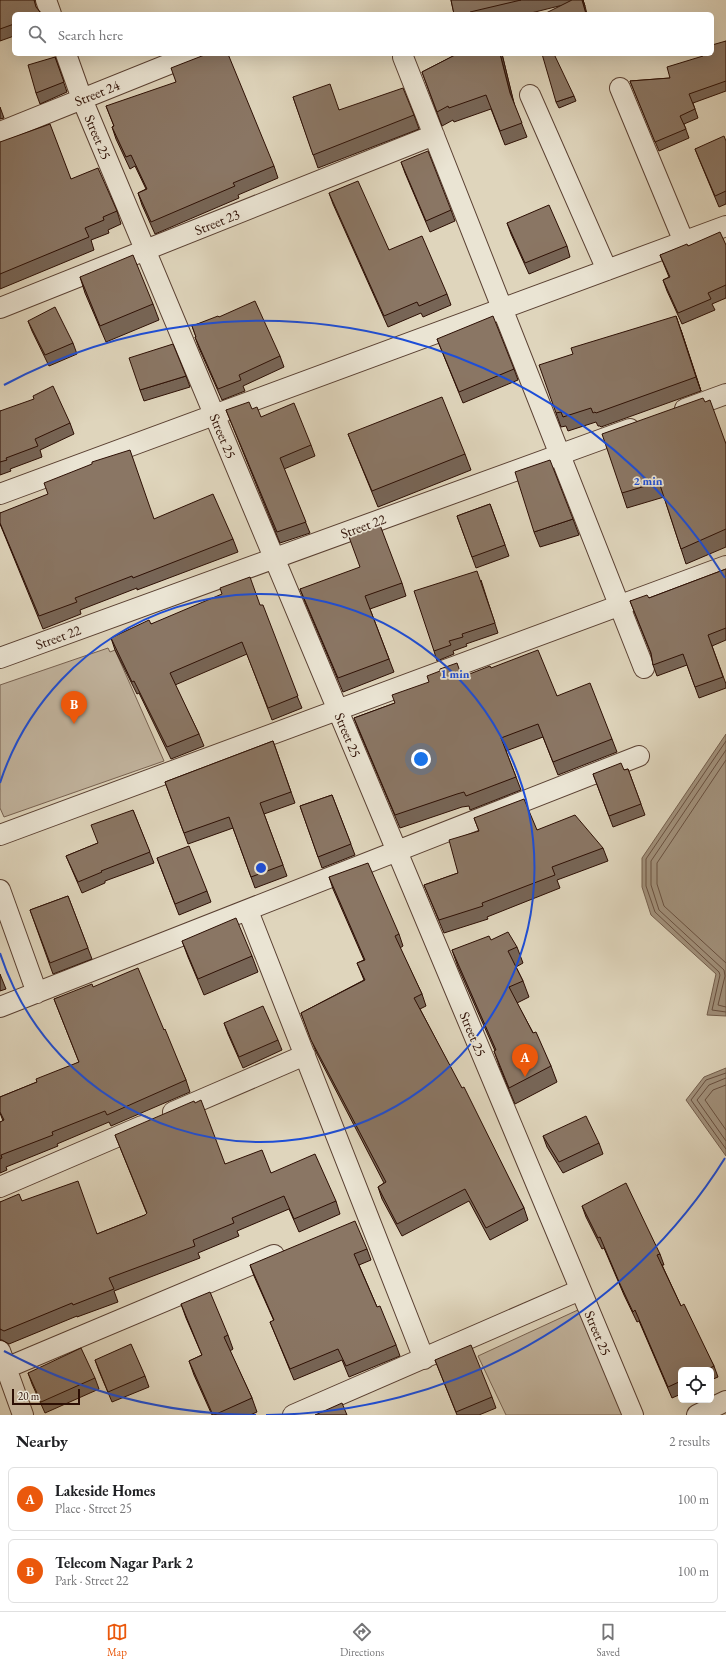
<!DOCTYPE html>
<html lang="en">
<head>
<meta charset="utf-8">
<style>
  :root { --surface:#fff; --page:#f2f2f2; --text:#202124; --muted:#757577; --line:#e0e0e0; --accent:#ea580c }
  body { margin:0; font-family:"EB Garamond",serif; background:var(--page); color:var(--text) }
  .controls { position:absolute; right:12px; bottom:12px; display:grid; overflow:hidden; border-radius:6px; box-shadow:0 4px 16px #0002 }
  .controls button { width:36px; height:36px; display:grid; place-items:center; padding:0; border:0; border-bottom:1px solid var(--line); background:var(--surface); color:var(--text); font:20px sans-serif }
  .scale { position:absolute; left:12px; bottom:10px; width:68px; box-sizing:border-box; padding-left:4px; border:2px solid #2d0f04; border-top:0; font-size:11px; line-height:14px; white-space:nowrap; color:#2d0f04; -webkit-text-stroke:3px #eae4d3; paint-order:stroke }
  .you { position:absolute; left:421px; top:759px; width:14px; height:14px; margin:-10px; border:3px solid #fff; border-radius:50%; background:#1a73e8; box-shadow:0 0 0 6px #1a73e833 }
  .badge { display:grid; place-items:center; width:26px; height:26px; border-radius:50%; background:var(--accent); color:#fff; font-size:13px; font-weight:700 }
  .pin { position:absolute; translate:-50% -33px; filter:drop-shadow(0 1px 2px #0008) }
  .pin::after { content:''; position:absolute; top:21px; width:14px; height:12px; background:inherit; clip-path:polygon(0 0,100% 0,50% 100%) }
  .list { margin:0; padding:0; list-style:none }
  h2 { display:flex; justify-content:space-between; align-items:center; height:52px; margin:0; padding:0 16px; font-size:17px }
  h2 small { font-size:13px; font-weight:400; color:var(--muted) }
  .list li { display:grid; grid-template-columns:26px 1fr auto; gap:12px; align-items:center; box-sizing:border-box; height:64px; margin:0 8px 8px; padding:0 8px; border:1px solid var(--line); border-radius:6px }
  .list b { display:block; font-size:15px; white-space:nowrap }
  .list p { margin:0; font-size:13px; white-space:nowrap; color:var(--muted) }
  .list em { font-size:13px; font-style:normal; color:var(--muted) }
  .icon { flex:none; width:22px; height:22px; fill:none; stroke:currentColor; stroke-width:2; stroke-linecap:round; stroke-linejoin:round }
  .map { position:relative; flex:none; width:726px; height:1415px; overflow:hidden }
  .search { position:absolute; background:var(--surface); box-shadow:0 4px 16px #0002; left:12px; right:12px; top:12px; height:44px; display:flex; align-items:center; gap:10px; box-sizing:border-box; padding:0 14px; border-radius:6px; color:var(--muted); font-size:15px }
  .sheet { height:196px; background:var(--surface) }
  nav { display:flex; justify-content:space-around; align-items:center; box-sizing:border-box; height:56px; border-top:1px solid var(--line); background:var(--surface); font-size:11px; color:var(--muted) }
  nav a { display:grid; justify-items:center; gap:2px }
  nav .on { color:var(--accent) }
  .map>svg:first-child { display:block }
</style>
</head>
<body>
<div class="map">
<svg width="726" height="1415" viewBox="0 0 726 1415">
  <rect width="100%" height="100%" fill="#dfd5bc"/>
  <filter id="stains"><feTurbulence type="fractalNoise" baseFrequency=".005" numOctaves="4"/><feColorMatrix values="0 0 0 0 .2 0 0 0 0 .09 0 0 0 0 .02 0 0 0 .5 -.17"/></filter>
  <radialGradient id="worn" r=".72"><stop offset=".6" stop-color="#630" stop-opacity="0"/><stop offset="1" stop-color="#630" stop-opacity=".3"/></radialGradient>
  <!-- green -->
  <path fill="#c1b39d" stroke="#776150" d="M108,648L110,652L115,650L164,761L4,817L0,808V685Z
    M580,1309L626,1415H506L478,1356Z"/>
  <!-- water -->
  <path fill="#a2927d" stroke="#735e4d" d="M726,734V1016L707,1015L716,974L651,915L642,887V858Z
    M726,1068V1156L686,1100L704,1077Z"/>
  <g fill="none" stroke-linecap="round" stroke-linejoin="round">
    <!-- shore -->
    <path stroke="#685040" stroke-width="1" d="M726,741L646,859V886L655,912L719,972L720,975L712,1010L726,1012
      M726,750L651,861V885L659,910L724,970L725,976L718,1005L726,1007
      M726,760L657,863V884L664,906L726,963
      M726,1073L706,1080L691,1100L726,1149
      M726,1078L709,1085L697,1100L726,1141
      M726,1085L713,1090L705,1100L726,1130"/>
    <!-- street casing -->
    <g stroke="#5a4032" stroke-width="22">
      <path id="street" d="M46,0L51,14
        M66,54L82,99L633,1415
        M403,57L644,668
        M620,88L684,242
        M530,95L607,270
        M0,132L194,54
        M0,308L434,135
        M685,409L726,394
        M0,494L726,226
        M0,658L630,429
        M0,835L726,566
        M0,890L37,993
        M248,911L424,1359
        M0,1007L639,756
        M173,1112L305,1055
        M0,1187L142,1126
        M0,1351L23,1415
        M6,1368L274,1255
        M293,1415L580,1290
        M697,1415L726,1401"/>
    </g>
    <!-- street -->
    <use href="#street" stroke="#eae4d3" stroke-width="20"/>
  </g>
  <!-- wall -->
  <path fill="#776556" stroke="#2d0f04" d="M0,0H35V4L36,7L40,12L14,14V36L0,41Z
    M451,0H584H583L585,6H559L527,14H454Z
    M726,41V91L693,103L698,118L684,124L689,138L659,151L630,81L670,78Z
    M457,54H502L514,104L527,137L505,145L491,109L454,122L453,120L442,126L422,72Z
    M55,57L67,92L40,104L36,93Z
    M574,96L576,101L559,108L556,102Z
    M293,97L339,110L414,115L419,129L318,168Z
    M106,106L274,166L278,178L238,195L239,198L155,234L142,205L138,193L146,189L135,166L130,169L116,139L112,127L114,126Z
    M0,107L4,118L0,119Z
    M726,141V204L719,207L699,159L695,149Z
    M0,142L71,179L117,211L121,224L108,230L109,233L91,240L94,250L0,289Z
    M401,162L451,210L455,221L430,232L405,173Z
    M329,193L389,250L447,294L451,305L423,317L421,313L388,327L333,204Z
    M507,223L567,246L570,257L529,274L511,234Z
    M726,245V298L712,304L715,310L682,324L667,291L663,280L669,277L660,255L688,246Z
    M80,277L153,304L159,320L106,342L85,293Z
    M219,317L280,356L284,367L243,386L245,391L222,400L199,348L195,337H196L192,326Z
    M28,321L73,343L77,354L49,366L32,331Z
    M681,330L701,391L601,427L600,426H598L596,422L568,431L566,426L561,427L556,413Z
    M437,339L514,369L518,380L463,403Z
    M186,376L190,387L144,401L140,390Z
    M705,402L726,444V547L686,564L664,497L627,508L622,493Z
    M226,410L261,417L311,445L315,456L284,469L310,533L280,543Z
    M0,411L70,423L74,434L40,450L42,457L10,469L11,471L0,475Z
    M348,434L465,454L471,470L378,507Z
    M490,504L509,556L476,568L457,516Z
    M0,513L154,519L233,539L238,552L137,590V588L80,610L81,614L43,629L0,524Z
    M573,519L579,535L540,547L534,532Z
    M726,569V640L712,646L726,684V688L699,698L687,665L657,676L653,665L651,654L630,601L649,598Z
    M481,580L498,633L466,644L467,646L453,651L454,654L437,661L434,651Z
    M402,583L406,596L370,609L394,672L343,692L305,602L300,589Z
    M260,605L302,708L272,720L247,654L175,685L199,734L204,746L171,759L139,693L137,694L115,650L111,638L151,624Z
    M491,668L557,696L612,739L617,752L558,775L543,737L506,751L521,790L470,810L469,806L462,807L400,828L359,731L354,718L395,703L462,677Z
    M273,741L295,803L264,814L287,876L255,888L233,828L188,844L165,782Z
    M628,769L645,815L613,827L593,774L624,770Z
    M332,795L355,855L322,868L300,806Z
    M133,810L154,863L105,881V883L82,893L66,856L98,843Z
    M474,818L537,830L603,848L608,861L557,880L560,888L487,917L488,919L444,933L424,885L458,873L479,831Z
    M157,858L207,891L211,902L179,915Z
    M329,877L399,934L403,946L400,948L422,994L426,1006L420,1009L524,1208L528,1220L490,1240L469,1201L402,1236L382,1199L378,1187L384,1183L316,1052L301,1013L364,980L357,963L364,960L333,889Z
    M68,896L92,959L53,974L30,910Z
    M182,941L252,956L258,972L204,995L188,957Z
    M517,947L523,963L516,967L523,981L529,997L517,1003L551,1066L557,1082L515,1104L500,1068L494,1051H495L458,967L452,950Z
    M0,974L6,989L0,991Z
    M93,987L164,1030L186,1080L190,1092L111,1126L109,1122L57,1144L58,1146L6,1167L7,1170L0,1173V1122L3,1121L0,1113V1097L37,1082L79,1062L54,999Z
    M224,1023L278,1040L282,1050L243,1068L228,1034Z
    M115,1135L225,1164L271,1173L336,1201L340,1214L299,1232L289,1209L237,1231L239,1236L198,1253L200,1258L114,1291L118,1302L77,1317V1316L9,1344L2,1340H0V1202L22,1201L97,1234L145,1215L147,1214Z
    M543,1136L599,1143L603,1154L563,1173L547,1147Z
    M582,1206L660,1254L664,1265H662L681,1306L714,1366L718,1377L711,1380V1370H681V1394L672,1398L639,1321L637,1322L624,1295L604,1248L602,1249L586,1217Z
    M367,1249L371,1260L359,1265L377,1307L396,1345L400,1356L349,1377L342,1360L294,1380L270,1322L274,1321L254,1276L250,1265Z
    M181,1304L228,1335L233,1349L230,1351L252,1398L257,1412L250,1415H212L194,1375L189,1361L202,1355L186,1318Z
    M95,1360L145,1376L149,1387L112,1402L99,1371Z
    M435,1360L492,1397L496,1408L479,1415H457Z
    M28,1373L95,1378L99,1389L45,1413L32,1384Z"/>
  <!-- shaded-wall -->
  <path fill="#615346" stroke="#2d0f04" d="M582,0H583L585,6L587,14H586Z
    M500,54H502L515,107L510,93Z
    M676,316L681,330L701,391L696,377Z"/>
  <!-- building -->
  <path fill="#8a7664" stroke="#2d0f04" d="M0,0H34L36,7L40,12L46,14H14V24L0,29Z
    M451,0H521L470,12V14H454Z
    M572,0H582L586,14H544Z
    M726,41V81L689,94L695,109L680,116L686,129L655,142L630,81L670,78L667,67L703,56L702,54H712V45Z
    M207,54H228L274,166L233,183L235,186L151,222L138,193L147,189L131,155L126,157L112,127L114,126L106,106L176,82L171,68Z
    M457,54H500L510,93L522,123L500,131L486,95L449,108L448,106L437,112L422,72Z
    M542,54H554L574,96L556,102Z
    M55,57L64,82L36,93L28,65Z
    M330,84L339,110L403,88L414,115L313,155L293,97Z
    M50,124L71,179L98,168L117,211L103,217L104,220L85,228L89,237L0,274V142Z
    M724,136L726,141V191L715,196L695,149Z
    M428,151L451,210L426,221L401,162Z
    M358,181L389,250L422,236L447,294L419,306L417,302L384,316L329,193Z
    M549,205L567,246L525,263L507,223Z
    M720,232L726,245V285L708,293L711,299L678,313L663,280L670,277L660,255L687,244L688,246Z
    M133,255L153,304L100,326L80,277Z
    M255,301L280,356L239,375L241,380L218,389L195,337H196L192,326L218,316L219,317Z
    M55,307L73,343L45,355L28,321Z
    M493,316L514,369L459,392L437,339Z
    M676,316L696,377L596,413L595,412L593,413L591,408L563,417L561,412L556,413L539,365L573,354L571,348Z
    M173,344L186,376L140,390L129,358Z
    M53,386L70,423L35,439L38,446L6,458L7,460L0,462V411L34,399L33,396Z
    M442,397L465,454L372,491L348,434Z
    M703,398L705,402L710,400L726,444V529L681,549L659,482L622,493L602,434Z
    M249,402L252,409L257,407L261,417L294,403L311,445L280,458L306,522L277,532L226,410Z
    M130,450L154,519L213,494L233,539L133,578L132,576L75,598L77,602L39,616L0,523V513L48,494L44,483L92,464V462Z
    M550,460L573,519L534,532L515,472Z
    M490,504L505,545L472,557L457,516Z
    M380,525L402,583L365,596L389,659L338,678L300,589L360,567L349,537Z
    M726,569V628L708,635L723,677L695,687L683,654L653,665L651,653L630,601L647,595L649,598Z
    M477,571L495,623L462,634L463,637L449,641L451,645L434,651L414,591Z
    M250,577L260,605H263L298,696L268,708L242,642L170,673L199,734L167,747L134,681L132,682L111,638L149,620L151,624L222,594L220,588Z
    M538,650L557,696L590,683L612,739L553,762L538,724L501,738L516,777L466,796L464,792L457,794L395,815L354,718L395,703L392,695L429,682L427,676L440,671V669L457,663L462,677L490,666L491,668Z
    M273,741L291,792L260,803L283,865L251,877L229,817L184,833L165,782Z
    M621,763L624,770L628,769L641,804L609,816L593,774Z
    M332,795L351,844L318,857L300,806Z
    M524,799L537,830L575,815L603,848L552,867L555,875L482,903L483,906L439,920L424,885L458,873L449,840L479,831L474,818Z
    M133,810L150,852L101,871L102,872L78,882L66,856L98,843L91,825Z
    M189,846L207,891L175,904L157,858Z
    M368,863L399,934L395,936L422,994L414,998L462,1088L464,1087L524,1208L486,1228L465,1189L397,1224L378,1187L386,1182L311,1040L301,1013L365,980L357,963L365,960L329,877Z
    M68,896L88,948L50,963L30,910Z
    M236,918L252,956L198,979L182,941Z
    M508,932L517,947L508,951L523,981L509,987L533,1033L536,1032L551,1066L509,1088L494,1051L496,1050L452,950L489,936L491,940Z
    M138,968L164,1030L165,1029L186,1080L107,1115L105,1111L52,1132L53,1135L1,1155L2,1158L0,1159V1122L4,1120L0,1112V1097L37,1082L36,1079L79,1062L54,999L92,984L93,987Z
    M263,1006L278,1040L239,1057L224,1023Z
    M201,1100L225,1164L262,1150L271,1173L315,1154L336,1201L294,1219L284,1196L232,1218L234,1223L193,1240L195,1246L109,1278L114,1289L73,1305L72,1303L4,1331L0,1329V1202L19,1194L22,1201L78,1181L97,1234L145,1215L147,1213L115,1135L194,1101L195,1103Z
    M586,1116L599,1143L559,1162L543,1136Z
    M626,1183L647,1227L660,1254L657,1255L681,1306L684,1304L714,1366L706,1370H681V1381L668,1387L635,1310L633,1312L620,1284L600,1237L598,1238L582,1206Z
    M355,1221L367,1249L354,1254L377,1307L380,1306L396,1345L346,1366L338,1349L290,1369L270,1322L274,1320L250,1265Z
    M210,1292L228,1335L224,1337L252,1398L214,1415H213L189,1361L202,1355L181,1304Z
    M131,1344L145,1376L108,1392L95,1360Z
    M471,1345L492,1397L456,1412L435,1360Z
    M81,1348L95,1378L41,1402L28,1373Z
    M342,1403L347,1415H315Z"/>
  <!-- distance rings -->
  <g fill="none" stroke="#1d4ed8" stroke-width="2">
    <path d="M0 783A274 274 0 1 1 0 953"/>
    <path d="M725 1158A547 547 0 0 1 266 1415M256 1415A547 547 0 0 1 4 1351M4 385A547 547 0 0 1 725 578"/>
  </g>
  <g text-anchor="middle" stroke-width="3.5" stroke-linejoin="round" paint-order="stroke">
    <!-- street labels -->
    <g font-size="14" fill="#2d0f04" stroke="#eae4d3">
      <text transform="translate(97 93) rotate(-22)" y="5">Street 24</text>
      <text transform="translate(98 137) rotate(67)" y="5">Street 25</text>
      <text transform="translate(217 222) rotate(-22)" y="5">Street 23</text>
      <text transform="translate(223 436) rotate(67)" y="5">Street 25</text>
      <text transform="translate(363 526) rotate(-20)" y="5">Street 22</text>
      <text transform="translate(58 637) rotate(-20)" y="5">Street 22</text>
      <text transform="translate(348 735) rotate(67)" y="5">Street 25</text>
      <text transform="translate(473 1034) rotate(67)" y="5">Street 25</text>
      <text transform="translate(598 1333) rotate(67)" y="5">Street 25</text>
    </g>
  </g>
  <circle cx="261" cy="868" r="6" fill="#1d4ed8" stroke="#eae4d3" stroke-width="2"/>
  <g font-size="12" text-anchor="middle" font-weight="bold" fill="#1d4ed8" stroke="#eae4d3" stroke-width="3.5" stroke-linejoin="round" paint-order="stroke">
    <text x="648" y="485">2 min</text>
    <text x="455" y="678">1 min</text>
  </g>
  <rect width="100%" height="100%" filter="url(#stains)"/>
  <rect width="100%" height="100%" fill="url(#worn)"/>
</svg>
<div class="controls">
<button><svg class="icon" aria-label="locate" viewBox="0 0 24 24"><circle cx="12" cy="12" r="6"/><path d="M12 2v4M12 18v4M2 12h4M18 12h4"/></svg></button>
</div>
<div class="scale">20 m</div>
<div class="you"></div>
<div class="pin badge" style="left:525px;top:1077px">A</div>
<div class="pin badge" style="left:74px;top:724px">B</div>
<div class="search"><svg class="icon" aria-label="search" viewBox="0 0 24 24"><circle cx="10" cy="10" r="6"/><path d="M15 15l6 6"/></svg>Search here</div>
</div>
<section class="sheet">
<h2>Nearby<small>2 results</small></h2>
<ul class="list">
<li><span class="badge">A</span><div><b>Lakeside Homes</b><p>Place · Street 25</p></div><em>100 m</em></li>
<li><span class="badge">B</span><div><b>Telecom Nagar Park 2</b><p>Park · Street 22</p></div><em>100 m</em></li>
</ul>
</section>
<nav>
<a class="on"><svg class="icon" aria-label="map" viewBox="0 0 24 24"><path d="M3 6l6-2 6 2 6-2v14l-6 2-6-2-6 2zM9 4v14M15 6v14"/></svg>Map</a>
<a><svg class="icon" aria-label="directions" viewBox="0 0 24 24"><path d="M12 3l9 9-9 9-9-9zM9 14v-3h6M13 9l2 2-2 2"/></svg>Directions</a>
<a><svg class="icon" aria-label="saved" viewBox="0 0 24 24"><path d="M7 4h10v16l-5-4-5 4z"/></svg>Saved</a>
</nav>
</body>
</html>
